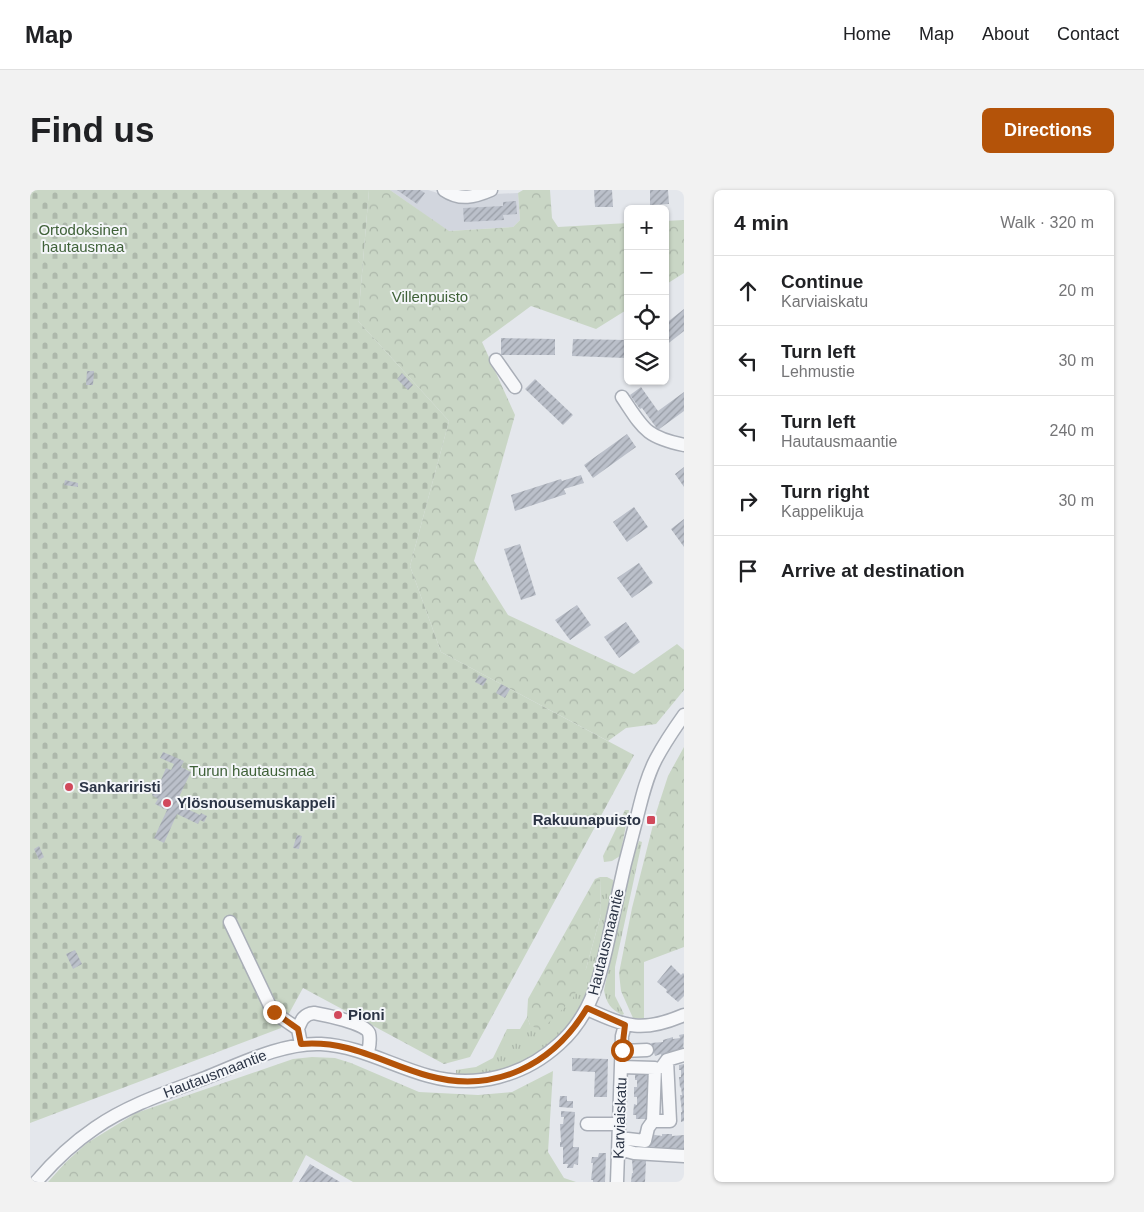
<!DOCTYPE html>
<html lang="en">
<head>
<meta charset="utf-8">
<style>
  :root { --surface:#fff; --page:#f2f2f2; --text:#202124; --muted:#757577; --line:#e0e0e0; --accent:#b45309 }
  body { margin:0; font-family:Helvetica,sans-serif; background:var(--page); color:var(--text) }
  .controls { position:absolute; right:15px; top:15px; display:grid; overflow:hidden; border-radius:8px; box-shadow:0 1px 4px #0004 }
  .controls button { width:45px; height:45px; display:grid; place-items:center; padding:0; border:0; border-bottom:1px solid var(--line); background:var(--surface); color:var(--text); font:25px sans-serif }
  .stop { position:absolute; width:15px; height:15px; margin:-11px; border:4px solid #b45309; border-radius:50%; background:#fff }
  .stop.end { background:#b45309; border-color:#fff; box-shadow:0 1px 5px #0008 }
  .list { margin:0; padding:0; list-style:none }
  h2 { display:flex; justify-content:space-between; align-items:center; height:65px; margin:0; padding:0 20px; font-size:21px }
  h2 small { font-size:16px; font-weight:400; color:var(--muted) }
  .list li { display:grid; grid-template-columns:32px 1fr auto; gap:15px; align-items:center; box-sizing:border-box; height:70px; padding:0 20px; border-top:1px solid var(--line) }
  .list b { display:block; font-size:19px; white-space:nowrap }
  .list p { margin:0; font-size:16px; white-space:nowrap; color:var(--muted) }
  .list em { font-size:16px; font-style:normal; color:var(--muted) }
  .icon { flex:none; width:28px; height:28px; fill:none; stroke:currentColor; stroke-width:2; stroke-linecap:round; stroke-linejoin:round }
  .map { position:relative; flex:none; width:654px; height:992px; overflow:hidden; border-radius:8px }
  header { display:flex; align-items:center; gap:30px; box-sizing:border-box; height:70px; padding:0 25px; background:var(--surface); border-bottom:1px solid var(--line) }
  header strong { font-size:24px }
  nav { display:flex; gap:28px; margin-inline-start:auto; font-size:18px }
  .intro { display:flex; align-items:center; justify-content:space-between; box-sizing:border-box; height:120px; padding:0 30px }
  h1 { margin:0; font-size:35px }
  .button { padding:12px 22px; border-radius:8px; background:var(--accent); color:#fff; font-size:18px; font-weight:700 }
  main { display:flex; gap:30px; padding:0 30px }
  aside { flex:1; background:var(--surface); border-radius:8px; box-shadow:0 1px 4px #0004 }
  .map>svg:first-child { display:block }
</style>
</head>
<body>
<header>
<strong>Map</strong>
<nav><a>Home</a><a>Map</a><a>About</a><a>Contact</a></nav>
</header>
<div class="intro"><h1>Find us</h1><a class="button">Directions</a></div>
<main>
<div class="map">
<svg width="654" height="992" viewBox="0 0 654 992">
  <defs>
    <pattern id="grass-tufts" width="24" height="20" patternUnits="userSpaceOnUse" patternTransform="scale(1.25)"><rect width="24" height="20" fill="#c9d6c5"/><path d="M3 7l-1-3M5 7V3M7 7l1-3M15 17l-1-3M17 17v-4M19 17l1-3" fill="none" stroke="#adb8ab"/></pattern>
    <pattern id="forest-crowns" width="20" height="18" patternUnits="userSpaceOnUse" patternTransform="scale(1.25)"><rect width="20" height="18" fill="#c9d6c5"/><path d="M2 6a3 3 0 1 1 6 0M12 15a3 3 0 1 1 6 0" fill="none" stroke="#adb8ab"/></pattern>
    <pattern id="cemetery-stones" width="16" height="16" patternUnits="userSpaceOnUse" patternTransform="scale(1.25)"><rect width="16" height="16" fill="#c9d6c5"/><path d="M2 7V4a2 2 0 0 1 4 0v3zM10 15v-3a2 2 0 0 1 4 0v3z" fill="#adb8ab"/></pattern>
    <pattern id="building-hatch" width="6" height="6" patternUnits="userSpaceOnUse" patternTransform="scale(1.25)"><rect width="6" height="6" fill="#bbc0ca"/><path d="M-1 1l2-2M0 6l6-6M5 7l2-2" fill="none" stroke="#989da6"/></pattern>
  </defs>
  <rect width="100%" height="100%" fill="#e4e7ec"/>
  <!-- built -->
  <path fill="#d2d6de" d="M360,0H398L436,12L452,11L465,4L488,3L490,30L483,37L418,41Z"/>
  <!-- grass -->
  <path fill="url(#grass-tufts)" d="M609,651L612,652L585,777V806L594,824L592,825C581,819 576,813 574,800L601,673Z
    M570,687H577L583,690L584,696C578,729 572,762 561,793C559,800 557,808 554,815C535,850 496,878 457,884C447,885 436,884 426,885V880L446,877L463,868L477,839H490L497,827L500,835L556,779L571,724Z"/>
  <!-- forest -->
  <path fill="url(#forest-crowns)" d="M339,0H360L419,41L483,37L490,30L488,3L493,0H520L522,28L528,37L598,33V119L566,139L501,116L452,152L485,225L444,371L478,425L604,484L647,454L654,460V500L626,534L596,538L578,551L411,462L380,376L419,231L328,131Z
    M654,30V83L635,95V31Z
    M654,557V757L614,772V829L603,828L591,801L589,783L602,718L626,623L638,586Z
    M595,620H599L590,666L582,671L574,672L573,666Z
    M570,687L571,724L556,779L543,808L525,827L510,840L500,835L497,827L498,809L565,689Z
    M282,867L305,868L321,873L389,902L448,905L482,902L523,881L518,962L534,988L546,992H323L276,965L262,992H18L36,972L57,953L106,923L263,869Z"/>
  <!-- cemetery -->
  <path fill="url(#cemetery-stones)" d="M0,0H339L328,131L419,231L380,376L411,462L604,565L440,867L414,874L273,798L251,838L0,933Z"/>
  <!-- building -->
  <path fill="url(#building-hatch)" d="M367,0H390L395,3L387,14Z
    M564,0H582L583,17H565Z
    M620,0H638L639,14L620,15Z
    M486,11L487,24L473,25L474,30L434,32L433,18L473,16V12Z
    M654,119V141L635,156V134Z
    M471,148L525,149V165H471Z
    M543,149L597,150L596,168L542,166Z
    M57,181H64L63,195H56Z
    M372,183L383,195L378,200L367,189Z
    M505,189L543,225L533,235L495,199Z
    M611,197L628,221L654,202V221L628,240L612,218L610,219L600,205Z
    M597,244L606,257L563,288L554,275Z
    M654,277V297L645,284Z
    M551,285L554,293L534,299L536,304L485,321L481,305L531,289L532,291Z
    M35,290L48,293V297L34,295Z
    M604,317L618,337L597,352L583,332Z
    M654,329V357L641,339Z
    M490,354L506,405L491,410L474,359Z
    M609,373L623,393L602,408L587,388Z
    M547,415L561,435L540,450L525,430Z
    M596,432L610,452L589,468L574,447Z
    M449,485L457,489L453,496L445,492Z
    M471,494L480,499L475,508L466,503Z
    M133,562L154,571L151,577L161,582L147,611H149L147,614L156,617L155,618L170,625L171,623L177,626L174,632L170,630L168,634L147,624L134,653L124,648L137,620L125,614L128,609L122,605L123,601L126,602L136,578L141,580L144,574L130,568Z
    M267,645L272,646L269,659L263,658Z
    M9,656L14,667L9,670L4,659Z
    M45,760L52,774L43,779L36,764Z
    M641,775L651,785L653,783L654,784V806L648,812L636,802L637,800L627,792Z
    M654,844L653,863L648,864L647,860L636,863L637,867L632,868L631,864L625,866L621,853L633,852V850L643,847V849L650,848L649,845Z
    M542,868L578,869L577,907H564L565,882L542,881Z
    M654,874V931L651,932V922H652L650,905H652L651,897L650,898L649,887H651V880H649V875Z
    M605,884L618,885L617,929H606V925H603L604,914L607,915V907H604V897H607V890H605Z
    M530,906H537V911H543V918L529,917Z
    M531,921L545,922L543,957H549L548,975L544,974L543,978H537L538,974H533V957H530V952H531L530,934H533L534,927H531Z
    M619,944L632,946V944H642V946L654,945V959L619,957Z
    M569,963H576L575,992H563V990H561L563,973H561L562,967H568Z
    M602,970L616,971L615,992H601L602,983H603Z
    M280,974L310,992H269Z"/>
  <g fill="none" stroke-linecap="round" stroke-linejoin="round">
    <!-- minor casing -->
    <g stroke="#a9aeb7" stroke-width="15">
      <path id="minor" d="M414,0C430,11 445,7 461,0
        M466,170L485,197
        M592,207C613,238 615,247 654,255
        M200,732L240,816L249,826L268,839L271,854
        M557,819C597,837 612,843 654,825
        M268,839C271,830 274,824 284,823C295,825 335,833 339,843C341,850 339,857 338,863
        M592,861L617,860
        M591,877L625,878L623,931
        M632,877L637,870L654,865
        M557,934H589
        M589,948L615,951L618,938L623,931H640L637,870
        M589,959L604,963L654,966
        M6,992C23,972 43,953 65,938C98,915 138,902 175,888C210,874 254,852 291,854C330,856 362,876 399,886C446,899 494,886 529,854C569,819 574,766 585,718C591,689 598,660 606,631C611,611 616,588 626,569C634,554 644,539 654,525
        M587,992L592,846L595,835"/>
    </g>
    <!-- minor -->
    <use href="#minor" stroke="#f7f8fa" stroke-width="12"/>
  </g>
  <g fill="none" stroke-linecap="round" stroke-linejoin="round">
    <!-- route -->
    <path stroke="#b45309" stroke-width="6" d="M244,822L268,839L271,854C322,850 354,874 399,886C465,904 523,875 557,818L595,835L592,860"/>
  </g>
  <!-- markers -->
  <g fill="#d1495b" stroke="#f4f6f9" stroke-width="2">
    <circle cx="39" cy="597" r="5"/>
    <circle cx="137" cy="613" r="5"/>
    <rect x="616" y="625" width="10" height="10" rx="2.5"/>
    <circle cx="308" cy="825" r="5"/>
  </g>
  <g text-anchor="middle" stroke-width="4" stroke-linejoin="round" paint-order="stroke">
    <!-- park labels -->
    <g font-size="15" fill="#3f6138" stroke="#f4f6f9">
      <text x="53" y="45">Ortodoksinen<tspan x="53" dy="17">hautausmaa</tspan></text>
      <text x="400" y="112">Villenpuisto</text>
      <text x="222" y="586">Turun hautausmaa</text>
    </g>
    <!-- poi labels -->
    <g font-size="15" font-weight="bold" fill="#2b3445" stroke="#f4f6f9" text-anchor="start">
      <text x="49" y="602">Sankariristi</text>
      <text x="147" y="618">Ylösnousemuskappeli</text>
      <text x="611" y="635" text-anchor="end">Rakuunapuisto</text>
      <text x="318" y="830">Pioni</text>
    </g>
    <!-- street labels -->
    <g font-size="15" fill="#2b3445" stroke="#f4f6f9">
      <text transform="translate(576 752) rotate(-76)" y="5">Hautausmaantie</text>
      <text transform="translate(185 884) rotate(-21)" y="5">Hautausmaantie</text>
      <text transform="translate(590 928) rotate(-88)" y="5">Karviaiskatu</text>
    </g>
  </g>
</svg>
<div class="controls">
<button>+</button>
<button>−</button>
<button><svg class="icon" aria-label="locate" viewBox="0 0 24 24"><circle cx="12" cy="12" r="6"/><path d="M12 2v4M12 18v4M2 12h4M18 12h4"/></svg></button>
<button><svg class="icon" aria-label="layers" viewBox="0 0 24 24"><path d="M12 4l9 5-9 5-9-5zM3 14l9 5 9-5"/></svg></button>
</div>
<div class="stop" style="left:592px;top:860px"></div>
<div class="stop end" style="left:244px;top:822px"></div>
</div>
<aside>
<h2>4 min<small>Walk · 320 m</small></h2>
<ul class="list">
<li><svg class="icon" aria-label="ahead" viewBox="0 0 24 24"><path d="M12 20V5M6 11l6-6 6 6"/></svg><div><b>Continue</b><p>Karviaiskatu</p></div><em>20 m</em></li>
<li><svg class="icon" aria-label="left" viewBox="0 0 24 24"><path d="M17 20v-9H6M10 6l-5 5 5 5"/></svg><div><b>Turn left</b><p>Lehmustie</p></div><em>30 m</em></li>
<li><svg class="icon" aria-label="left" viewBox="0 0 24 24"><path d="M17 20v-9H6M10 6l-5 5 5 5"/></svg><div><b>Turn left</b><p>Hautausmaantie</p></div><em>240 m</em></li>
<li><svg class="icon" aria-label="right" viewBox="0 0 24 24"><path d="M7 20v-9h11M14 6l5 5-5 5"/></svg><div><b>Turn right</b><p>Kappelikuja</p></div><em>30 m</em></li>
<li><svg class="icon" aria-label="arrive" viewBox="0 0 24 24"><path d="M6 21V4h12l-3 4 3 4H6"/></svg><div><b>Arrive at destination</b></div></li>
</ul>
</aside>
</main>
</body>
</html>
